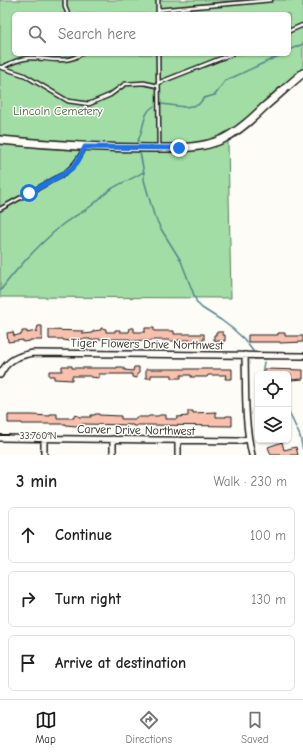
<!DOCTYPE html>
<html lang="en">
<head>
<meta charset="utf-8">
<style>
  :root { --surface:#fff; --page:#f2f2f2; --text:#222; --muted:#767676; --line:#e0e0e0; --accent:#1c1c1c }
  body { margin:0; font-family:"Comic Neue",sans-serif; background:var(--page); color:var(--text) }
  .controls { position:absolute; right:12px; bottom:12px; display:grid; overflow:hidden; border-radius:6px; box-shadow:0 1px 3px #0004 }
  .controls button { width:36px; height:36px; display:grid; place-items:center; padding:0; border:0; border-bottom:1px solid var(--line); background:var(--surface); color:var(--text); font:20px sans-serif }
  .stop { position:absolute; width:12px; height:12px; margin:-9px; border:3px solid #1a73e8; border-radius:50%; background:#fff }
  .stop.end { background:#1a73e8; border-color:#fff; box-shadow:0 1px 4px #0008 }
  .list { margin:0; padding:0; list-style:none }
  h2 { display:flex; justify-content:space-between; align-items:center; height:52px; margin:0; padding:0 16px; font-size:17px }
  h2 small { font-size:13px; font-weight:400; color:var(--muted) }
  .list li { display:grid; grid-template-columns:26px 1fr auto; gap:12px; align-items:center; box-sizing:border-box; height:56px; margin:0 8px 8px; padding:0 8px; border:1px solid var(--line); border-radius:6px }
  .list b { display:block; font-size:15px; white-space:nowrap }
  .list em { font-size:13px; font-style:normal; color:var(--muted) }
  .icon { flex:none; width:22px; height:22px; fill:none; stroke:currentColor; stroke-width:2; stroke-linecap:round; stroke-linejoin:round }
  .map { position:relative; flex:none; width:303px; height:455px; overflow:hidden }
  .search { position:absolute; background:var(--surface); box-shadow:0 1px 3px #0004; left:12px; right:12px; top:12px; height:44px; display:flex; align-items:center; gap:10px; box-sizing:border-box; padding:0 14px; border-radius:6px; color:var(--muted); font-size:15px }
  .sheet { height:244px; background:var(--surface) }
  nav { display:flex; justify-content:space-around; align-items:center; box-sizing:border-box; height:56px; border-top:1px solid var(--line); background:var(--surface); font-size:11px; color:var(--muted) }
  nav a { display:grid; justify-items:center; gap:2px }
  nav .on { color:var(--accent) }
  .map>svg:first-child { display:block }
</style>
</head>
<body>
<div class="map">
<svg width="303" height="455" viewBox="0 0 303 455">
  <rect width="100%" height="100%" fill="#fdfcf7"/>
  <filter id="ink" filterUnits="userSpaceOnUse"><feTurbulence type="fractalNoise" baseFrequency=".025" numOctaves="2"/><feDisplacementMap in="SourceGraphic" scale="8" xChannelSelector="R" yChannelSelector="G"/><feConvolveMatrix kernelMatrix="1 2 1 2 8 2 1 2 1" color-interpolation-filters="sRGB"/></filter>
  <g filter="url(#ink)">
    <!-- green -->
    <path fill="#a1dda4" stroke="#5e7c60" fill-rule="evenodd" d="M0,0H303V68L228,141L231,298L0,297ZM14,14H289V54H14Z"/>
    <g fill="none" stroke-linecap="round" stroke-linejoin="round">
      <!-- stream -->
      <path stroke="#55848d" stroke-width="1.5" d="M289,50L303,44
        M162,104L185,107L198,105L204,98L215,95L225,81L283,54
        M138,141C140,136 142,131 143,125C146,116 145,112 154,106
        M140,152L144,173V180L154,215L161,229L181,261L197,303L202,308L221,320L233,329L244,339L253,351
        M0,291C17,268 41,243 63,224C71,218 79,214 87,209C96,203 103,194 113,188C122,182 133,179 143,172V173
        M262,374L264,362
        M288,410L300,436L303,450"/>
    </g>
    <!-- building -->
    <path fill="#f8c0ad" stroke="#1c1c1c" d="M38,326H42V340H30V341L23,342V340L8,342L7,333L13,332L14,336L22,334V331H27V333L36,331V333Z
      M101,328L106,329V332H115V330H120V332H129L130,328H134V332H145V328H154V331H174V334H204V340H178V341H170V340H151V341H145V340L131,341V340L129,339H94V340H90V339H70L69,341L63,340V339H49V330L83,331V334L93,333V331L101,330Z
      M216,332H223V335H225V341H216V340H214V335H216Z
      M278,333H285V336H303V342L280,343V342H248V335H278Z
      M62,366H72V368H117V367H123V369H125V370L133,371L134,367H139V374H137V378L132,377V374H99V378L91,377V376H72V380L54,379V376H49V371H62Z
      M146,369H232V379H225L226,375H208L207,377H191V375H181V378H172V375H151V378H146Z
      M264,369L303,370V379L291,380V374H264Z
      M188,411H193V413L216,412V417H226V416H232V426L147,425H137V426H133V425L84,424H81V425L76,426L66,425V424H22V423H8V415H32L50,416V414H57V418H74V415L79,416V417H91V415H95V414H99V415L121,416V419H136V417H148L149,416H158L160,415H166V419H177V417L188,416Z
      M282,442L284,450L296,447L298,455H271L268,447Z"/>
    <g fill="none" stroke-linecap="round" stroke-linejoin="round">
      <!-- lane casing -->
      <g stroke="#1c1c1c" stroke-width="5.5">
        <path id="lane" d="M65,0V7L68,14
          M158,0V14
          M158,10L271,0
          M289,31L303,25
          M158,54L159,147
          M0,67L24,75L68,101L89,104L110,95L125,84L144,83L158,86
          M3,67C12,62 19,59 29,58C46,57 66,65 81,54
          M158,83L232,54
          M0,209L62,175C74,166 78,160 85,147"/>
      </g>
      <!-- street casing -->
      <g stroke="#1c1c1c" stroke-width="8">
        <path id="street" d="M245,355C246,389 244,422 252,455
          M0,375C7,360 17,356 33,353L303,356
          M0,438L238,441L248,439
          M44,439V455
          M113,455V439
          M178,455V440"/>
      </g>
      <!-- secondary casing -->
      <g stroke="#1c1c1c" stroke-width="10">
        <path id="secondary" d="M0,140C51,145 101,148 152,148C175,148 202,149 223,139C239,131 252,119 264,107C277,96 290,84 303,73"/>
      </g>
      <!-- lane -->
      <use href="#lane" stroke="#fdfcf7" stroke-width="2.5"/>
      <!-- street -->
      <use href="#street" stroke="#fdfcf7" stroke-width="5"/>
      <!-- secondary -->
      <use href="#secondary" stroke="#fdfcf7" stroke-width="7"/>
    </g>
  </g>
  <g fill="none" stroke-linecap="round" stroke-linejoin="round" filter="url(#ink)">
    <!-- route -->
    <path stroke="#1a73e8" stroke-width="5" d="M29,193L62,175L72,168L78,161L85,147L179,148"/>
  </g>
  <!-- ticks -->
  <path fill="none" stroke="#1c1c1c" stroke-width="1.5" d="M0,435H10"/>
  <g text-anchor="middle" stroke-width="3" stroke-linejoin="round" paint-order="stroke">
    <!-- park labels -->
    <g font-size="12" fill="#4b604c" stroke="#fdfcf7">
      <text x="58" y="115">Lincoln Cemetery</text>
    </g>
    <!-- street labels -->
    <g font-size="12" fill="#1c1c1c" stroke="#fdfcf7">
      <text transform="translate(147 344) rotate(1)" y="4">Tiger Flowers Drive Northwest</text>
      <text transform="translate(136 430) rotate(1)" y="4">Carver Drive Northwest</text>
    </g>
  </g>
  <g font-size="10" text-anchor="middle" fill="#1c1c1c" stroke="#fdfcf7" stroke-width="3" stroke-linejoin="round" paint-order="stroke">
    <text x="38" y="439">33.760°N</text>
  </g>
</svg>
<div class="controls">
<button><svg class="icon" aria-label="locate" viewBox="0 0 24 24"><circle cx="12" cy="12" r="6"/><path d="M12 2v4M12 18v4M2 12h4M18 12h4"/></svg></button>
<button><svg class="icon" aria-label="layers" viewBox="0 0 24 24"><path d="M12 4l9 5-9 5-9-5zM3 14l9 5 9-5"/></svg></button>
</div>
<div class="stop" style="left:29px;top:193px"></div>
<div class="stop end" style="left:179px;top:148px"></div>
<div class="search"><svg class="icon" aria-label="search" viewBox="0 0 24 24"><circle cx="10" cy="10" r="6"/><path d="M15 15l6 6"/></svg>Search here</div>
</div>
<section class="sheet">
<h2>3 min<small>Walk · 230 m</small></h2>
<ul class="list">
<li><svg class="icon" aria-label="ahead" viewBox="0 0 24 24"><path d="M12 20V5M6 11l6-6 6 6"/></svg><div><b>Continue</b></div><em>100 m</em></li>
<li><svg class="icon" aria-label="right" viewBox="0 0 24 24"><path d="M7 20v-9h11M14 6l5 5-5 5"/></svg><div><b>Turn right</b></div><em>130 m</em></li>
<li><svg class="icon" aria-label="arrive" viewBox="0 0 24 24"><path d="M6 21V4h12l-3 4 3 4H6"/></svg><div><b>Arrive at destination</b></div></li>
</ul>
</section>
<nav>
<a class="on"><svg class="icon" aria-label="map" viewBox="0 0 24 24"><path d="M3 6l6-2 6 2 6-2v14l-6 2-6-2-6 2zM9 4v14M15 6v14"/></svg>Map</a>
<a><svg class="icon" aria-label="directions" viewBox="0 0 24 24"><path d="M12 3l9 9-9 9-9-9zM9 14v-3h6M13 9l2 2-2 2"/></svg>Directions</a>
<a><svg class="icon" aria-label="saved" viewBox="0 0 24 24"><path d="M7 4h10v16l-5-4-5 4z"/></svg>Saved</a>
</nav>
</body>
</html>
